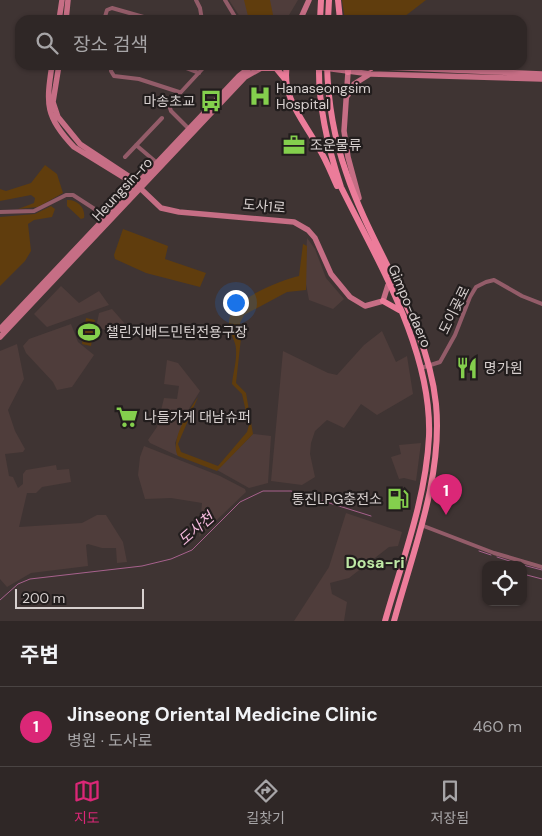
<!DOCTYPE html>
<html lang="ko">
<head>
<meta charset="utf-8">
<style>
  :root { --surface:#2f2726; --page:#372f2e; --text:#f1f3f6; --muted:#a7a5a7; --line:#4a4443; --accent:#db2777 }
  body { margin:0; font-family:"DM Sans","Noto Sans KR",sans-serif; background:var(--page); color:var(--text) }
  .controls { position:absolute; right:15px; bottom:15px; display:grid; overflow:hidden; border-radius:10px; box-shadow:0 1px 4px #0004 }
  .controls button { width:45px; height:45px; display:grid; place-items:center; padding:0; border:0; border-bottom:1px solid var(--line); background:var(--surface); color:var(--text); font:25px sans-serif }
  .scale { position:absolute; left:15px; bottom:12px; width:129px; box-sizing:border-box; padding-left:5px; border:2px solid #d7d0cf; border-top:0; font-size:14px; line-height:18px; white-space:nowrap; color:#d7d0cf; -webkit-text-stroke:4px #221d1d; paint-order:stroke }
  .you { position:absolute; left:235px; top:302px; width:18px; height:18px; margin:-12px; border:4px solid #fff; border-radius:50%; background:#1a73e8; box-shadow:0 0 0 8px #1a73e833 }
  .badge { display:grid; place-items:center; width:32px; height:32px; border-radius:50%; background:var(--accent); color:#fff; font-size:16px; font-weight:700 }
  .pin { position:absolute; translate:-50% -41px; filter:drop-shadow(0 1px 2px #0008) }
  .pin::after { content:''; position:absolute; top:26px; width:18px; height:15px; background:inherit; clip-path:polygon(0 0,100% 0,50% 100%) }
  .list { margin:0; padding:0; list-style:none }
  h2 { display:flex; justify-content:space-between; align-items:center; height:65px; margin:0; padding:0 20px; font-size:21px }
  h2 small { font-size:16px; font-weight:400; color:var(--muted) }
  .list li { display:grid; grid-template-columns:32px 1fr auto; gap:15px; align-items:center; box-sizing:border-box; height:80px; padding:0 20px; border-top:1px solid var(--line) }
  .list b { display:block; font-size:19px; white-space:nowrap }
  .list p { margin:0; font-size:16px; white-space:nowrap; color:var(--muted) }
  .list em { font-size:16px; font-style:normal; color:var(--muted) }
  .icon { flex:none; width:28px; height:28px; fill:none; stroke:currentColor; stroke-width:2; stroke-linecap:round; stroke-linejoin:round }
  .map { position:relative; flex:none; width:542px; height:621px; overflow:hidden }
  .search { position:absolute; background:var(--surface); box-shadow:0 1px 4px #0004; left:15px; right:15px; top:15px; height:55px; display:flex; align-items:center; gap:12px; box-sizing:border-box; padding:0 18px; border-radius:15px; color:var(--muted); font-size:19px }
  .sheet { height:145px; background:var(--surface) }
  nav { display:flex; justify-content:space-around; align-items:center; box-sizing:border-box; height:70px; border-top:1px solid var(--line); background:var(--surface); font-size:14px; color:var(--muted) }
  nav a { display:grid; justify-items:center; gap:2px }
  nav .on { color:var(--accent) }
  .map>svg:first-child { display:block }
</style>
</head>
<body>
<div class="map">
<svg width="542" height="621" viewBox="0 0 542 621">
  <rect width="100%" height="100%" fill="#3f3433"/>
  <!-- built -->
  <path fill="#4f3d3b" d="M229,0H298L286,20H242Z
    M307,238L315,249L326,278L344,299L333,309L309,300L305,279Z
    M61,286L79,303L99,291L109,305L47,327L34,314Z
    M112,309L126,325L128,333L96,328L99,313Z
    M71,324L78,342L94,355L72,387L57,390L53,382L26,353L23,346L29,339Z
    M382,331L396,362L407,356L413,394L377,415L361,404L344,428L327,420L315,431L311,443L310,454L315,477L302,485L271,481L283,351L328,373L337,375L364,345Z
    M17,344L24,379L8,410L15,431L25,449L23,452L5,454L9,476L13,477L18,488L23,484V474L26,470L56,465L57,470L69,469L71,482L42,487L36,493H27L19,527L82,523L97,515H106L123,542L127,562L117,563L116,548H102L88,544L86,545L88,566L31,573L7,587L0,579V351Z
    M167,360L178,363L200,391L190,407L175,443L178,456L150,443L148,440L157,427L164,398L177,399L179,386L164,384Z
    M253,434L271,436L268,483L249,488L217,470Z
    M421,443L416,481L404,478L399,479L391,457L401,454L399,445Z
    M144,446L220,476L245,489L246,492L199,537L202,503L171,498L145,499L138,475L140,457Z
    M346,513L402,532L398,546L389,547L349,578L330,583L332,594L347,602L344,621H294L329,567Z"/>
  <!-- green -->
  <path fill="#603d0d" d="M244,0H270L274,20H249Z
    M342,0H426L400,20H345Z
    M45,165L57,174L63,193L38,207L18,209L34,203L35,198L31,195L0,201V189L6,191L31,183Z
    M67,200C77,199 86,208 84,218L81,219L67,206Z
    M51,206L55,209L52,217L34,220L28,224L31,251L25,261L0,286V217L35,214Z
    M123,229L168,246L165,259L206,273L200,287L146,273L115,259L114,255Z
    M303,244L307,246L306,290L287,292L244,315L240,323L241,338L236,383L246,393L253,434L217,471L178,456C169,442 190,408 198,397L178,444L181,452L218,466L247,432L249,425L242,394L232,384C233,373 237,361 236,349C236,341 228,332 229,320C232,299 281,280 299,276Z
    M86,318L95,320L91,346L82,344Z"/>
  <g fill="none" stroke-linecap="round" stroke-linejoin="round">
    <!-- stream -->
    <path stroke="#a7618d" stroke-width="1" d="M479,551L491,555
      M497,557L522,565
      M523,565L542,570
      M523,574L542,579
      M0,600L18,584L30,579L142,566L171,559L192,550L240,502L263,491H291L371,516"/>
    <!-- street -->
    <path stroke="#935c69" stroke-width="4" d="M196,0L200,8L202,20
      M225,0L237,20
      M104,20L107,10L112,8L154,20
      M111,65V71L114,76L139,79L179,92
      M178,65L199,73
      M189,129L171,111L169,105L206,65
      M136,145L156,162
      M125,157L162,118
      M0,212L34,211L66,195H73L107,217
      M421,368L440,362L455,335L470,297L476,287L486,282L494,280L522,296L542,304
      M421,525L494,553L542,567"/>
    <!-- secondary -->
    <path stroke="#c66e85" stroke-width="5.5" d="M59,20L62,0
      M66,20L68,0
      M300,20L309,0
      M52,65C46,104 45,117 74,147L139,187L161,208L179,212L294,222L308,230L315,238L331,274L350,297L365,306L383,301L388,285
      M59,65L53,102L58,117L80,144L139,183
      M301,65L371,74L542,79
      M336,65L542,74
      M348,72L344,131L348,157L359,198
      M348,95L354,84L370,74
      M0,329L239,76L253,65
      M0,337L245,77L263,67"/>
    <!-- primary -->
    <path stroke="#ec7c9a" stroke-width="6" d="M338,0L340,20
      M320,20L321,0
      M328,20L329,0
      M287,65C281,97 304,121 318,147C326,159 331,173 337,186
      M319,65C318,107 328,148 341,187C378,262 432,350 429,436C426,499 402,561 385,621
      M327,65C328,102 334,138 346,172C372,251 427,319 436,404C443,477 413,551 394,621
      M348,65V72
      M364,65L371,68
      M259,68H276L285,79
      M383,301L399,310"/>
  </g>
  <!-- icons -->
  <defs>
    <g id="hospital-bare" transform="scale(1.725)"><path d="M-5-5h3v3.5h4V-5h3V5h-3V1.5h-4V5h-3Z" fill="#84cf4d" stroke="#221d1d" stroke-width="2.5" paint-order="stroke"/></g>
    <g id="bus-bare" transform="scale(1.725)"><path d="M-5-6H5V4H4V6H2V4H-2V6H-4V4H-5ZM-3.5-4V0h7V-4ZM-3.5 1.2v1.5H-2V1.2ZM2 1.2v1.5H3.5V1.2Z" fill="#84cf4d" stroke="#221d1d" stroke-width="2.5" paint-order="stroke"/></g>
    <g id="office-bare" transform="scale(1.725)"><path d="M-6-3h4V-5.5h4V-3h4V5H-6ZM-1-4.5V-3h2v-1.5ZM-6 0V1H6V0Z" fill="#84cf4d" stroke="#221d1d" stroke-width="2.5" paint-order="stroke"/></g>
    <g id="stadium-bare" transform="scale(1.725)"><path d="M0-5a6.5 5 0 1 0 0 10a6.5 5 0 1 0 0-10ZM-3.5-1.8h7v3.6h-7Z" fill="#84cf4d" stroke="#221d1d" stroke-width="2.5" paint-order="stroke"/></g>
    <g id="restaurant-bare" transform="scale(1.725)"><path d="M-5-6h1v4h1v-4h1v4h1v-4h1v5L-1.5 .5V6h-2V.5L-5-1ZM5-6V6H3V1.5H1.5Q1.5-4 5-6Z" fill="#84cf4d" stroke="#221d1d" stroke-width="2.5" paint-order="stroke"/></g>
    <g id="supermarket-bare" transform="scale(1.725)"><path d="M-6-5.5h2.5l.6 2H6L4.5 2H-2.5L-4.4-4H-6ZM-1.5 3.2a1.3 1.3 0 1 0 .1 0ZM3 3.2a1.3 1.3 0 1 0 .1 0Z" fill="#84cf4d" stroke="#221d1d" stroke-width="2.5" paint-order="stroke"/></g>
    <g id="fuel-bare" transform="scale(1.725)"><path d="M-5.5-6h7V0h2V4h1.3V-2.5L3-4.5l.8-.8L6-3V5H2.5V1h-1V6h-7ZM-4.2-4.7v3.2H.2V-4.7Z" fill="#84cf4d" stroke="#221d1d" stroke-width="2.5" paint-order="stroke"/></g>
  </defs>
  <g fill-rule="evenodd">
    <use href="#hospital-bare" x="260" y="96"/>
    <use href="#bus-bare" x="211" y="101"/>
    <use href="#office-bare" x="294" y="145"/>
    <use href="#stadium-bare" x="89" y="332"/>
    <use href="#restaurant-bare" x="467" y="368"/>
    <use href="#supermarket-bare" x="127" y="417"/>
    <use href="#fuel-bare" x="398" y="499"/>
  </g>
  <g text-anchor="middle" stroke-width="4.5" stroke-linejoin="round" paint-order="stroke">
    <!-- poi labels -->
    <g font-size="14" fill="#d7d0cf" stroke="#221d1d" text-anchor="start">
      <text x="276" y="93">Hanaseongsim<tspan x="276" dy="16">Hospital</tspan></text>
      <text x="195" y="106" text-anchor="end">마송초교</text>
      <text x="310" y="150">조운물류</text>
      <text x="106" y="337">챌린지배드민턴전용구장</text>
      <text x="484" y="373">명가원</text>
      <text x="144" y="422">나들가게 대남슈퍼</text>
      <text x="382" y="504" text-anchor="end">통진LPG충전소</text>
    </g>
    <!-- street labels -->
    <g font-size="14" fill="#d7d0cf" stroke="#221d1d">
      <text transform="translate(122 189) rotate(-47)" y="5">Heungsin-ro</text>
      <text transform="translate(264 206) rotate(5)" y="5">도사1로</text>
      <text transform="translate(410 306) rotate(67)" y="5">Gimpo-daero</text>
      <text transform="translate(454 310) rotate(-64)" y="5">도이곶로</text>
    </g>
    <!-- water labels -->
    <g font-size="15" font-style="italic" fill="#f5badd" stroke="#221d1d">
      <text transform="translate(196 529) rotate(-41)" y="5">도사천</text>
    </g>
    <!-- quarter labels -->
    <g font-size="16" font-weight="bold" fill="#bee8a5" stroke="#221d1d">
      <text x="375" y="568">Dosa-ri</text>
    </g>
  </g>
</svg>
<div class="controls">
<button><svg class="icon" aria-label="locate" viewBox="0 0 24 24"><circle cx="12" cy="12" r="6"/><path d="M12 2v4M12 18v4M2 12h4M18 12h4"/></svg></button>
</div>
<div class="scale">200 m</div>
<div class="you"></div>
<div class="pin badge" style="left:446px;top:515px">1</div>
<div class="search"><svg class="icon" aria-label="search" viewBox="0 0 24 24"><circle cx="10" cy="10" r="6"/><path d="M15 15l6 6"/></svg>장소 검색</div>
</div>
<section class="sheet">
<h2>주변<small></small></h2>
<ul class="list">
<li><span class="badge">1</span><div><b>Jinseong Oriental Medicine Clinic</b><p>병원 · 도사로</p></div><em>460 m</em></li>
</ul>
</section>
<nav>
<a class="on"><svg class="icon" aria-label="map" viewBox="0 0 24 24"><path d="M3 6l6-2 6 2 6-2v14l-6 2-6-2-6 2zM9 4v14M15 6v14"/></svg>지도</a>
<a><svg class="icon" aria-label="directions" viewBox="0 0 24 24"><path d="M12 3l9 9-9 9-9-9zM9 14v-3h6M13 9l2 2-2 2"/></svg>길찾기</a>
<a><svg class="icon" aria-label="saved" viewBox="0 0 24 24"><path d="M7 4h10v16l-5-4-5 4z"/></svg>저장됨</a>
</nav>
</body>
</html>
